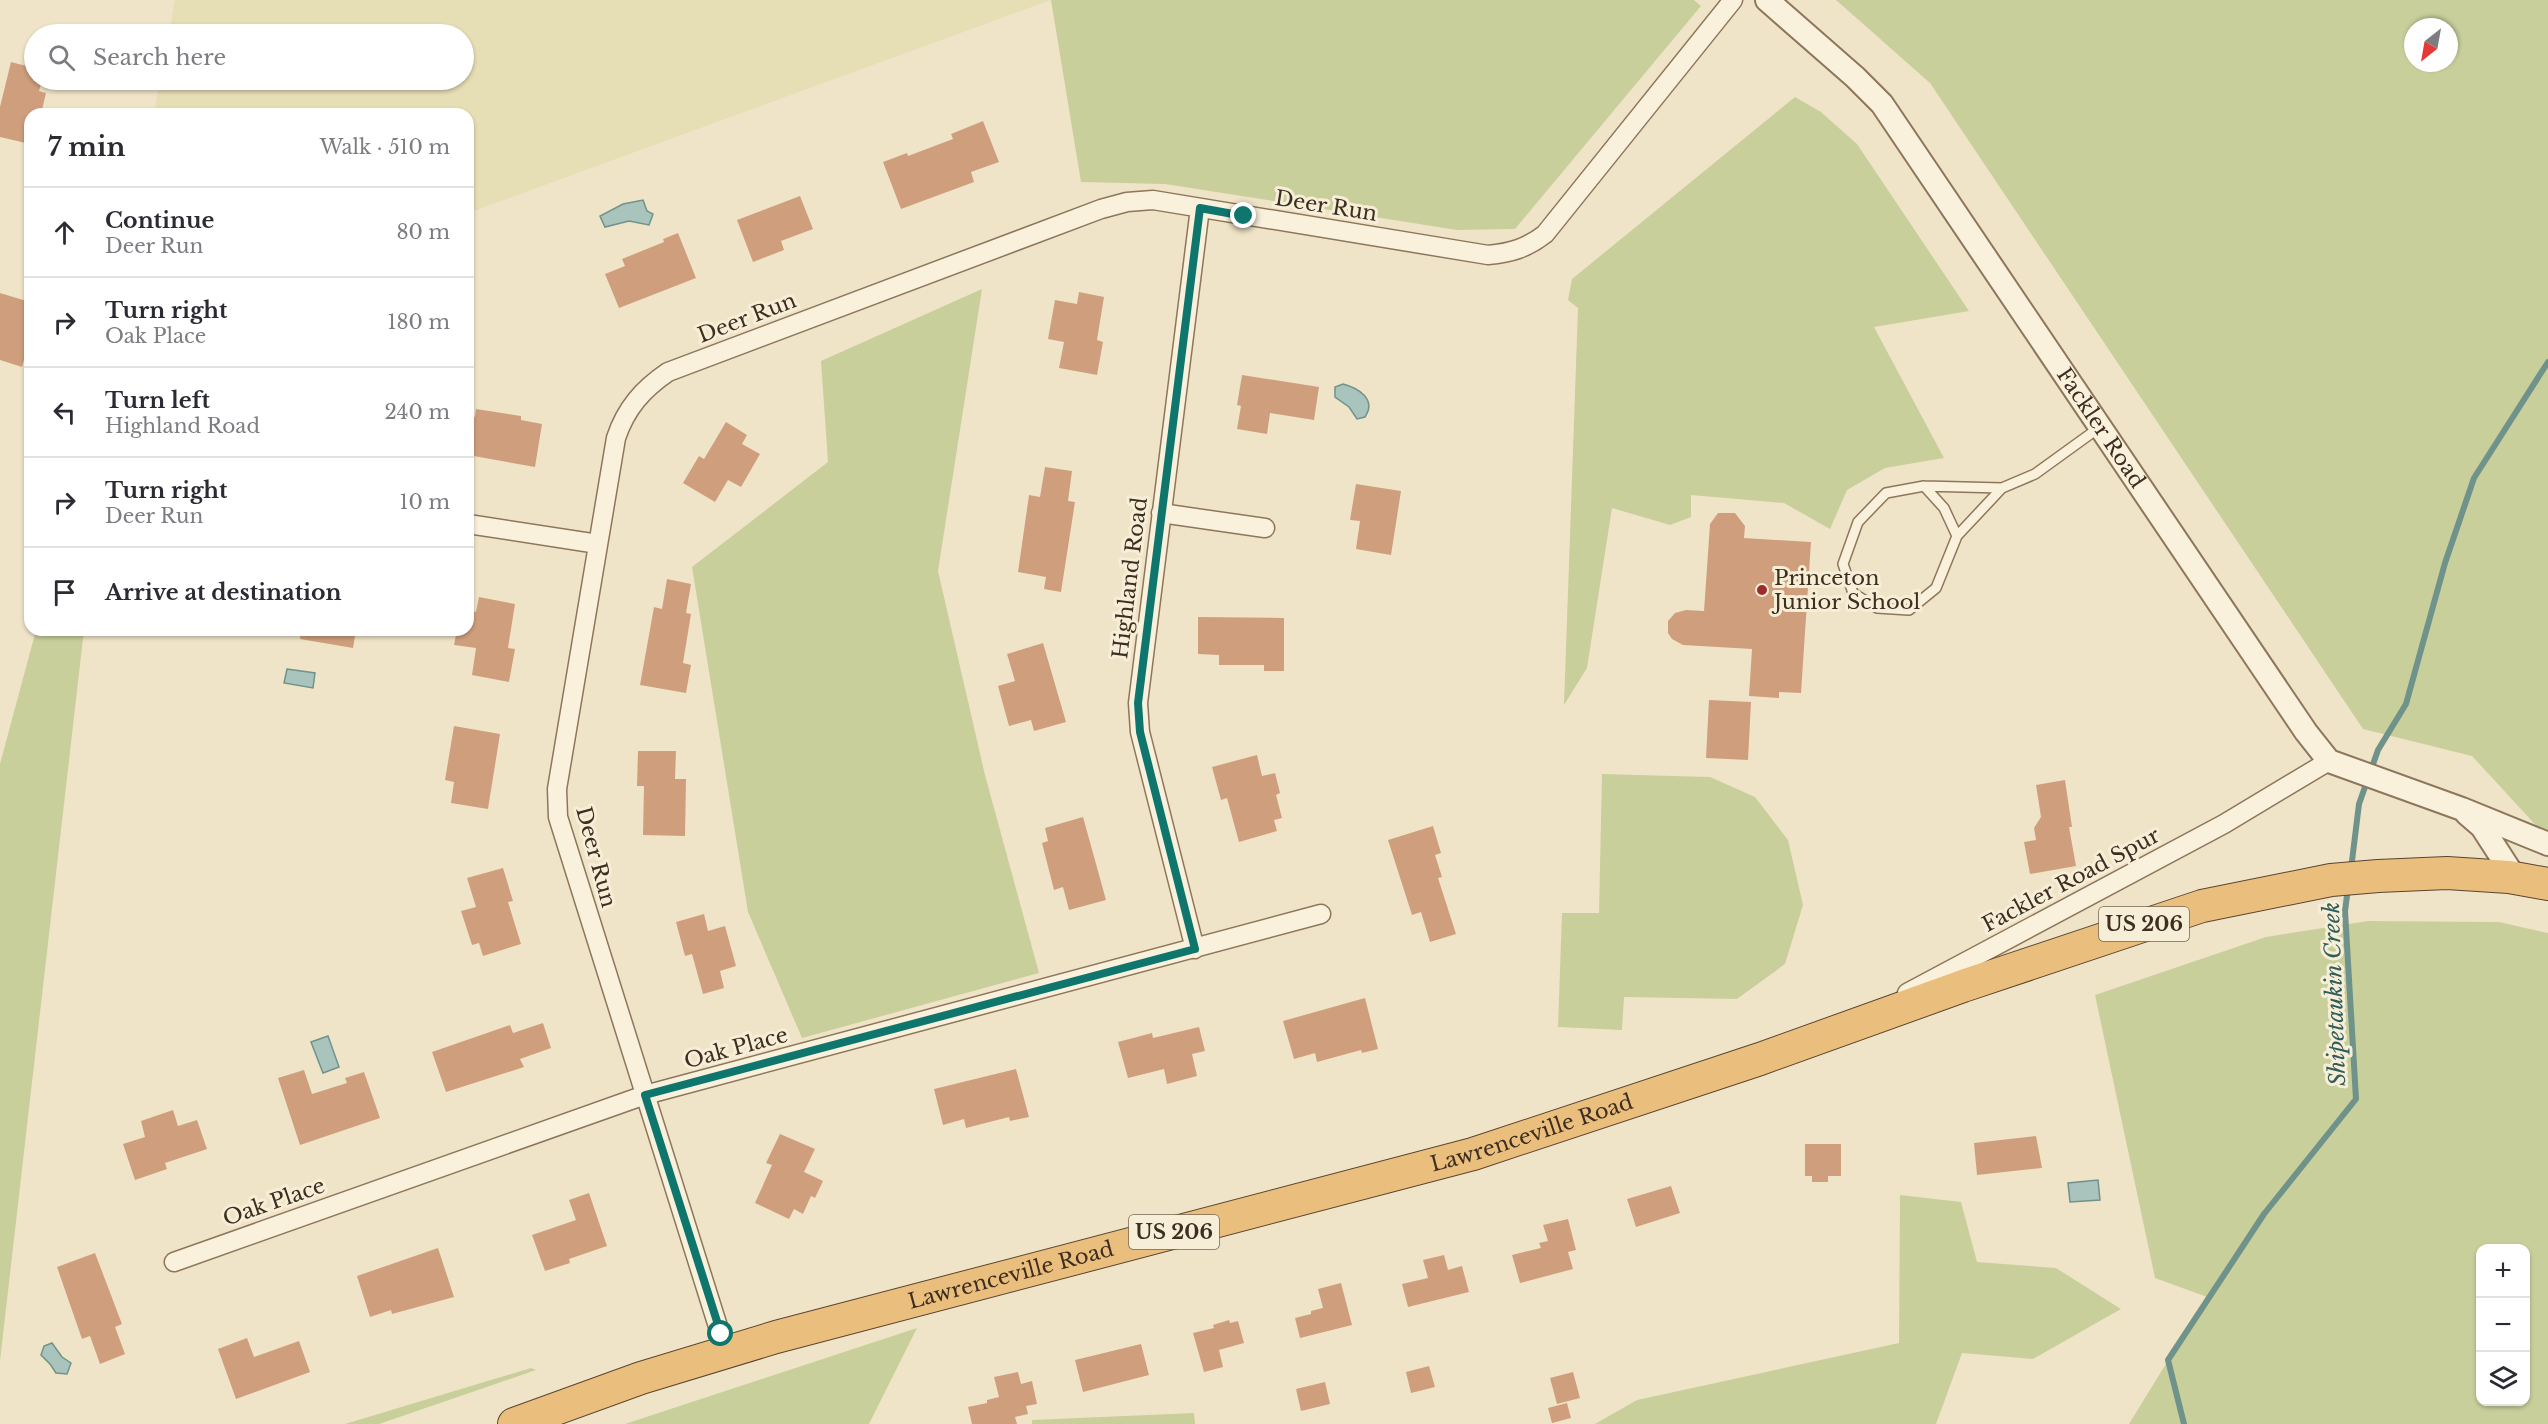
<!DOCTYPE html>
<html lang="en">
<head>
<meta charset="utf-8">
<style>
  :root { --surface:#fff; --page:#f2f2f3; --text:#2b2b33; --muted:#7c7c81; --line:#e1e1e2 }
  body { margin:0; font-family:"Libre Baskerville",serif; background:var(--page); color:var(--text) }
  .controls { position:absolute; right:18px; bottom:18px; display:grid; overflow:hidden; border-radius:12px; box-shadow:0 2px 4px #0004 }
  .controls button { width:54px; height:54px; display:grid; place-items:center; padding:0; border:0; border-bottom:2px solid var(--line); background:var(--surface); color:var(--text); font:30px sans-serif }
  .compass { position:absolute; left:2404px; top:18px; width:54px; height:54px; border-radius:50%; background:var(--surface); box-shadow:0 2px 4px #0004; rotate:211deg }
  .stop { position:absolute; width:18px; height:18px; margin:-14px; border:4px solid #0f766e; border-radius:50%; background:#fff }
  .stop.end { background:#0f766e; border-color:#fff; box-shadow:0 2px 6px #0008 }
  .list { margin:0; padding:0; list-style:none }
  h2 { display:flex; justify-content:space-between; align-items:center; height:78px; margin:0; padding:0 24px; font-size:26px }
  h2 small { font-size:20px; font-weight:400; color:var(--muted) }
  .list li { display:grid; grid-template-columns:39px 1fr auto; gap:18px; align-items:center; box-sizing:border-box; height:90px; padding:0 24px; border-top:2px solid var(--line) }
  .list b { display:block; font-size:22px; white-space:nowrap }
  .list p { margin:0; font-size:20px; white-space:nowrap; color:var(--muted) }
  .list em { font-size:20px; font-style:normal; color:var(--muted) }
  .icon { flex:none; width:33px; height:33px; fill:none; stroke:currentColor; stroke-width:2; stroke-linecap:round; stroke-linejoin:round }
  .map { position:relative; flex:none; width:2548px; height:1424px; overflow:hidden }
  .search { position:absolute; background:var(--surface); box-shadow:0 2px 4px #0004; left:24px; top:24px; width:450px; height:66px; display:flex; align-items:center; gap:15px; box-sizing:border-box; padding:0 21px; border-radius:33px; color:var(--muted); font-size:22px }
  .panel { position:absolute; background:var(--surface); box-shadow:0 2px 4px #0004; left:24px; top:108px; width:450px; height:528px; border-radius:18px }
  .map>svg:first-child { display:block }
</style>
</head>
<body>
<div class="map">
<svg width="2548" height="1424" viewBox="0 0 2548 1424">
  <rect width="100%" height="100%" fill="#f0e4c8"/>
  <!-- farmland -->
  <path fill="#e6deb5" d="M175,0H1051L468,213V114H154L160,80H464V34H169Z"/>
  <!-- green -->
  <path fill="#c9cf9b" fill-rule="evenodd" d="M1051,0H1694L1701,6L1515,229L1457,230L1165,184L1081,182Z
    M1836,0H2548V834L2543,833L2472,756L2363,729L1930,83ZM2413,27H2449V63H2413Z
    M1795,97L1821,112L1857,144L1969,311L1874,327L1944,458L1885,468L1847,490L1830,529L1784,503L1691,495V517L1670,525L1612,508L1587,668L1564,705L1578,308L1568,300L1572,279Z
    M982,289L938,571L985,775L1039,973L802,1038L748,912L692,567L828,462L821,361Z
    M36,630H84L0,1361V764Z
    M1602,774L1710,777L1755,797L1788,840L1803,905L1785,964L1737,999L1624,997L1622,1030L1558,1027L1562,913H1599Z
    M2368,921L2499,922L2548,933V1424H2129L2207,1297L2155,1278L2095,995L2266,937ZM2480,1248H2526V1402H2480Z
    M1900,1195L1961,1202L1977,1262L2056,1268L2121,1309L2033,1359L1962,1353L1936,1424H1595L1637,1400L1899,1343Z
    M917,1328L869,1424H625Z
    M531,1368L536,1370L379,1424H345Z
    M1194,1413L1195,1424H1032V1420Z"/>
  <!-- water -->
  <path fill="#a9c4bc" stroke="#6f938a" stroke-width="1.5" d="M643,200L647,211L653,214L649,225L629,221L605,227L600,216L623,204Z
    M1343,384C1358,388 1377,399 1365,417L1357,419L1349,407L1335,397V387Z
    M287,669L315,673L313,688L284,683Z
    M328,1036L339,1067L323,1073L311,1042Z
    M2098,1180L2100,1200L2070,1202L2068,1183Z
    M52,1343L62,1357L71,1363L67,1374L56,1373L50,1364L41,1355L44,1346Z"/>
  <g fill="none" stroke-linecap="round" stroke-linejoin="round">
    <!-- stream -->
    <path stroke="#6f938a" stroke-width="6" d="M2351,869L2359,804L2378,750L2406,704L2445,563L2474,478L2548,362
      M2184,1424L2168,1360L2264,1214L2356,1099L2345,911L2348,888"/>
  </g>
  <!-- building -->
  <path fill="#cf9f7d" d="M11,62L34,68V80H42L39,91L46,93L41,114H30V144L0,137V107Z
    M983,121L999,162L971,172L974,182L901,209L883,162L907,153L908,156L953,139L951,134Z
    M800,196L813,229L781,241L784,250L753,262L737,220Z
    M678,233L696,278L619,308L605,274L625,266L622,259L664,242L663,239Z
    M1079,292L1104,297L1097,340L1103,342L1097,375L1059,368L1064,342L1048,339L1055,300L1077,304Z
    M0,293L30,302V337L22,367L0,360Z
    M1242,375L1319,387L1314,420L1270,413L1267,434L1237,429L1241,406L1237,405Z
    M476,409L521,416V420L542,424L535,467L468,455V416L475,417Z
    M726,422L747,435L742,444L760,454L741,487L728,480L715,502L683,483L699,456L704,459Z
    M1045,467L1072,471L1068,501L1075,502L1061,592L1044,589L1046,577L1018,572L1029,495L1040,497Z
    M1356,484L1401,491L1391,555L1356,549L1360,521L1350,520Z
    M1718,513H1735L1745,526L1744,538L1811,542L1801,693L1779,692V698L1749,696L1752,649L1683,645L1672,639L1668,633V621L1675,613L1686,610L1704,611L1710,524Z
    M667,579L691,584L686,613L691,614L683,663L691,665L686,693L640,685L654,607L662,609Z
    M479,597L515,604L508,648L515,649L509,682L472,675L476,648L454,645L457,630H468V610L476,612Z
    M1198,617L1284,618V671H1264V665H1219V655L1198,654Z
    M301,630H356L353,648L300,639Z
    M1043,643L1066,722L1034,731L1031,720L1009,726L998,686L1015,681L1007,654Z
    M1709,700L1751,702L1748,760L1706,758Z
    M454,726L500,734L488,809L451,803L454,782L445,780Z
    M638,751H676L675,779H686L685,836L643,835L644,786H637Z
    M1257,755L1262,776L1275,773L1280,793L1276,795L1282,818L1274,820L1277,831L1239,842L1227,798L1221,800L1212,767Z
    M2065,780L2072,827H2069L2076,866L2030,874L2024,842L2036,840L2034,828L2041,817L2036,785Z
    M1083,817L1106,900L1069,910L1063,887L1054,890L1042,843L1048,841L1045,828Z
    M1433,826L1441,853L1435,855L1442,877L1438,878L1456,934L1430,942L1421,912L1412,915L1388,840Z
    M503,868L513,901L508,902L521,944L483,956L479,943L472,945L461,911L476,907L467,878Z
    M704,914L708,931L725,926L736,966L720,971L724,988L703,994L692,954L685,956L676,922Z
    M1365,998L1378,1049L1362,1053L1361,1050L1317,1062L1315,1053L1294,1059L1283,1021Z
    M543,1023L551,1048L520,1059L524,1067L446,1092L432,1052L510,1025L513,1033Z
    M1199,1027L1205,1051L1192,1054L1197,1076L1167,1084L1164,1069L1128,1078L1118,1042L1152,1033L1153,1038Z
    M1016,1069L1029,1117L1010,1121L1009,1117L966,1128L964,1119L943,1125L934,1089Z
    M304,1070L312,1094L347,1083L345,1078L364,1072L380,1118L300,1145L278,1078Z
    M173,1110L178,1126L197,1120L207,1149L165,1163L167,1169L135,1180L123,1144L145,1137L141,1121Z
    M780,1134L815,1149L804,1172L823,1181L815,1198L811,1196L803,1214L794,1209L789,1219L755,1203L772,1165L766,1163Z
    M2036,1136L2042,1168L1977,1175L1974,1143Z
    M1805,1144H1841V1176H1828V1182H1812V1176H1805Z
    M1671,1186L1680,1213L1636,1227L1627,1199Z
    M589,1193L607,1246L569,1259L570,1263L545,1271L532,1235L576,1220L569,1200Z
    M1568,1219L1576,1250L1568,1252L1573,1269L1520,1283L1512,1255L1541,1248L1539,1243L1548,1241L1543,1225Z
    M438,1248L454,1297L392,1314L391,1310L370,1317L357,1276Z
    M95,1253L122,1324L115,1327L125,1354L100,1364L90,1336L82,1339L57,1267Z
    M1444,1255L1448,1270L1462,1266L1469,1292L1408,1307L1402,1284L1428,1278L1423,1260Z
    M1341,1283L1352,1325L1300,1338L1295,1318L1311,1314V1311L1323,1308L1318,1289Z
    M1229,1320L1230,1323L1238,1321L1244,1343L1219,1350L1223,1367L1204,1372L1193,1333L1214,1328L1213,1325Z
    M247,1338L254,1357L299,1341L310,1372L236,1399L218,1349Z
    M1141,1344L1149,1375L1083,1392L1075,1360Z
    M1429,1366L1435,1387L1411,1393L1406,1372Z
    M1018,1372L1021,1384L1032,1381L1037,1404L1026,1406L1028,1414L1015,1417L1017,1424H972L968,1407L987,1403V1400L999,1397L994,1377Z
    M1573,1372L1580,1398L1557,1404L1550,1378Z
    M1325,1382L1330,1404L1301,1411L1296,1389Z
    M1567,1403L1571,1418L1552,1423L1548,1408Z"/>
  <g fill="none" stroke-linecap="round" stroke-linejoin="round">
    <!-- service casing -->
    <g stroke="#8d765c" stroke-width="12">
      <path id="service" d="M1924,486L1944,508L1957,536
        M2002,488L1924,486L1886,493L1858,522L1843,564L1853,593L1877,608L1909,610L1936,588L1957,536L2002,488L2035,474L2100,427"/>
    </g>
    <!-- minor casing -->
    <g stroke="#8d765c" stroke-width="21">
      <path id="minor" d="M1161,513L1265,528
        M468,524L598,544
        M1195,949L1140,732L1138,703L1200,208
        M1907,993L2224,824L2329,761
        M174,1262L645,1095L1321,914
        M726,1352L558,817L557,789L616,438C626,408 643,389 668,372L1101,209L1127,202L1153,200L1488,255C1511,253 1527,248 1545,234L1733,0"/>
    </g>
    <!-- tertiary casing -->
    <g stroke="#8d765c" stroke-width="26">
      <g id="tertiary">
        <path id="s1" d="M1767,0L1855,77L1882,104L2306,732L2329,761L2462,809L2548,844"/>
        <path d="M2467,814L2482,827L2515,878"/>
      </g>
    </g>
    <!-- trunk casing -->
    <g stroke="#5b4430" stroke-width="34">
      <g id="trunk">
        <path id="s2" d="M514,1424L641,1378L776,1337L1473,1154L1760,1059L1963,986L2202,906L2331,880L2378,876L2447,873L2509,877L2548,884"/>
      </g>
    </g>
    <!-- service -->
    <use href="#service" stroke="#faf1dc" stroke-width="9"/>
    <!-- minor -->
    <use href="#minor" stroke="#faf1dc" stroke-width="18"/>
    <!-- tertiary -->
    <use href="#tertiary" stroke="#faf1dc" stroke-width="22"/>
    <!-- trunk -->
    <use href="#trunk" stroke="#eabe7c" stroke-width="32"/>
  </g>
  <g fill="none" stroke-linecap="round" stroke-linejoin="round">
    <!-- route -->
    <path stroke="#0f766e" stroke-width="8" d="M721,1334L645,1095L1195,949L1140,732L1138,703L1200,208L1244,216"/>
  </g>
  <!-- markers -->
  <circle fill="#9e2a2b" stroke="#f7eed8" stroke-width="2" cx="1762" cy="590" r="6"/>
  <g text-anchor="middle" stroke-width="6" stroke-linejoin="round" paint-order="stroke">
    <!-- shield labels -->
    <g fill="#f7eed8" stroke="#756857" stroke-width="1.5">
      <rect x="2099" y="907" width="90" height="34" rx="4.5"/>
      <rect x="1129" y="1215" width="90" height="34" rx="4.5"/>
    </g>
    <g font-size="20" font-weight="bold" fill="#3d2e20">
      <text x="2144" y="931">US 206</text>
      <text x="1174" y="1239">US 206</text>
    </g>
    <!-- street labels -->
    <g font-size="21" fill="#3d2e20" stroke="#f7eed8">
      <text transform="translate(1326 206) rotate(9)" y="7">Deer Run</text>
      <text transform="translate(747 318) rotate(-21)" y="7">Deer Run</text>
      <text dy="7" stroke="none"><textPath href="#s1" startOffset="546">Fackler Road</textPath></text>
      <text transform="translate(1130 578) rotate(-83)" y="7">Highland Road</text>
      <text transform="translate(596 857) rotate(75)" y="7">Deer Run</text>
      <text transform="translate(2071 880) rotate(-28)" y="7">Fackler Road Spur</text>
      <text transform="translate(736 1048) rotate(-15)" y="7">Oak Place</text>
      <text dy="7" stroke="none"><textPath href="#s2" startOffset="1059">Lawrenceville Road</textPath></text>
      <text transform="translate(274 1202) rotate(-19)" y="7">Oak Place</text>
      <text dy="7" stroke="none"><textPath href="#s2" startOffset="519">Lawrenceville Road</textPath></text>
    </g>
    <!-- poi labels -->
    <g font-size="21" fill="#3d2e20" stroke="#f7eed8" text-anchor="start">
      <text x="1774" y="585">Princeton<tspan x="1774" dy="24">Junior School</tspan></text>
    </g>
    <!-- water labels -->
    <g font-size="22" font-style="italic" fill="#2f5d5a" stroke="#f7eed8">
      <text transform="translate(2334 994) rotate(-92)" y="8">Shipetaukin Creek</text>
    </g>
  </g>
</svg>
<div class="controls">
<button>+</button>
<button>−</button>
<button><svg class="icon" aria-label="layers" viewBox="0 0 24 24"><path d="M12 4l9 5-9 5-9-5zM3 14l9 5 9-5"/></svg></button>
</div>
<svg class="compass" viewBox="-18 -18 36 36"><path d="M0-13l5 13h-10z" fill="#e53935"/><path d="M0 13l5-13h-10z" fill="#7c7c81"/></svg>
<div class="stop" style="left:721px;top:1334px"></div>
<div class="stop end" style="left:1244px;top:216px"></div>
<div class="search"><svg class="icon" aria-label="search" viewBox="0 0 24 24"><circle cx="10" cy="10" r="6"/><path d="M15 15l6 6"/></svg>Search here</div>
<section class="panel">
<h2>7 min<small>Walk · 510 m</small></h2>
<ul class="list">
<li><svg class="icon" aria-label="ahead" viewBox="0 0 24 24"><path d="M12 20V5M6 11l6-6 6 6"/></svg><div><b>Continue</b><p>Deer Run</p></div><em>80 m</em></li>
<li><svg class="icon" aria-label="right" viewBox="0 0 24 24"><path d="M7 20v-9h11M14 6l5 5-5 5"/></svg><div><b>Turn right</b><p>Oak Place</p></div><em>180 m</em></li>
<li><svg class="icon" aria-label="left" viewBox="0 0 24 24"><path d="M17 20v-9H6M10 6l-5 5 5 5"/></svg><div><b>Turn left</b><p>Highland Road</p></div><em>240 m</em></li>
<li><svg class="icon" aria-label="right" viewBox="0 0 24 24"><path d="M7 20v-9h11M14 6l5 5-5 5"/></svg><div><b>Turn right</b><p>Deer Run</p></div><em>10 m</em></li>
<li><svg class="icon" aria-label="arrive" viewBox="0 0 24 24"><path d="M6 21V4h12l-3 4 3 4H6"/></svg><div><b>Arrive at destination</b></div></li>
</ul>
</section>
</div>
</body>
</html>
